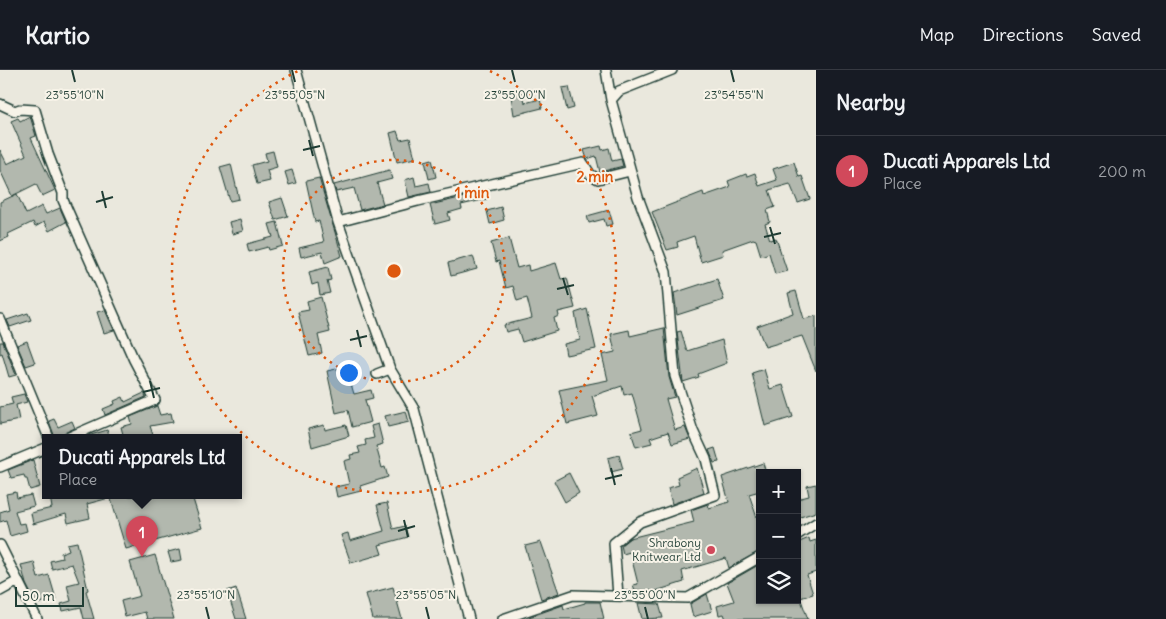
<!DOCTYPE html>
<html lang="en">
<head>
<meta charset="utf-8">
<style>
  :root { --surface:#171b24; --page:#242831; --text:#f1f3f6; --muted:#9ea1a6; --line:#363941; --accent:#d1495b }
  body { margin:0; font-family:Delius,sans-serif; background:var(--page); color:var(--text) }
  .controls { position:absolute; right:15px; bottom:15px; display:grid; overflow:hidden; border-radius:0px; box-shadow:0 1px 4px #0004 }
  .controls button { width:45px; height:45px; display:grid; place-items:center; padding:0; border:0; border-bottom:1px solid var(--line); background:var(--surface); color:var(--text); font:25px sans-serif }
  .scale { position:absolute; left:15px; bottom:12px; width:69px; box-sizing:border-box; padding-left:5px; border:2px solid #1f3d34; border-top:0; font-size:14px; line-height:18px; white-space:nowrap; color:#1f3d34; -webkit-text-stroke:4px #f7f3e8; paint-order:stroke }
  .you { position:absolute; left:348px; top:302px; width:18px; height:18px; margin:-12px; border:4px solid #fff; border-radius:50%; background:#1a73e8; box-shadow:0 0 0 8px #1a73e833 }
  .badge { display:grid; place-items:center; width:32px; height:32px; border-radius:50%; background:var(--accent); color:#fff; font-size:16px; font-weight:700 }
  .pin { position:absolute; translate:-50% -41px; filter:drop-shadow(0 1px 2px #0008) }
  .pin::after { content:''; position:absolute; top:26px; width:18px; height:15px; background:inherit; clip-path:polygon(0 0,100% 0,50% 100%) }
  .popup { position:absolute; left:42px; top:364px; width:200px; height:65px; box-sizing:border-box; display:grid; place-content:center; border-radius:0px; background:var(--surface); filter:drop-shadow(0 1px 4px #0005); font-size:16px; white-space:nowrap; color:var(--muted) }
  .popup b { font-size:19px; color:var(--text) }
  .popup::after { content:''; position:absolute; left:50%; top:100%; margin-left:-10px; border:10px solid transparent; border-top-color:var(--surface) }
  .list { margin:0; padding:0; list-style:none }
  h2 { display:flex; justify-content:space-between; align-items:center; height:65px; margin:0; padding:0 20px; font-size:21px }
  h2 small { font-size:16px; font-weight:400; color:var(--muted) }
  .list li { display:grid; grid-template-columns:32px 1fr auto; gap:15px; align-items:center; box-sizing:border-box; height:70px; padding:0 20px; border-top:1px solid var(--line) }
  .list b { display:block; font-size:19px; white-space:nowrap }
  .list p { margin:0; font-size:16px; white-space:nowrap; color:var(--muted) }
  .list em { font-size:16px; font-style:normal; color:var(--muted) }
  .icon { flex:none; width:28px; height:28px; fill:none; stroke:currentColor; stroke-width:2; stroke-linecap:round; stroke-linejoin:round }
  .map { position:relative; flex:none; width:816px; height:549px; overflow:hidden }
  header { display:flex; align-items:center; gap:30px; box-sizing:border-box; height:70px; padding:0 25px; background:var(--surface); border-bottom:1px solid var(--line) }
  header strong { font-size:24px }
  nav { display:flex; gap:28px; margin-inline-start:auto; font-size:18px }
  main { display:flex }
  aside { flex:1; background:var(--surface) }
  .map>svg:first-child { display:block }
</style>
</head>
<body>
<header>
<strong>Kartio</strong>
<nav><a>Map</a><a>Directions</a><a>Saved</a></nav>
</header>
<main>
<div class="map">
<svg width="816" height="549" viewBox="0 0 816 549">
  <rect width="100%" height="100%" fill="#eae8dd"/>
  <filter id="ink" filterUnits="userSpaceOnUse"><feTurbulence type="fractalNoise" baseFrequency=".02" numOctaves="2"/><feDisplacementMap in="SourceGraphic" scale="10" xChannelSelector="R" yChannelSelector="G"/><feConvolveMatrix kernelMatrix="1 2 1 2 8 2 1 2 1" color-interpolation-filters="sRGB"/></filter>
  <g filter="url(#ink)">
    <!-- building -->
    <path fill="#b2b8ae" stroke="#1f3d34" d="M569,17L574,38L567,40L562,18Z
      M523,23L525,33L540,29L542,38L514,45L511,26Z
      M30,46L36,66L31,68L55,120L42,126L36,114L12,126L0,100V80L7,94L26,85L11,51L18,48L20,51Z
      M397,61L400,70L410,68L415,88L397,92L390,63Z
      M601,76L602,80L609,78L612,91L621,89L623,96L600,102L596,86L587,89L584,80Z
      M273,81L277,97L267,100L270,111L257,114L252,95L267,91L265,83Z
      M432,89L436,107L429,109L425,91Z
      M794,92L799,107L802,106L810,129L798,133L790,114L769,120L775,137L767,140L770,152L765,154L770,170L776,168L787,201L775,204L769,183L761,186L756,170L753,169L722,180L723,185L701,192L694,166L677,172L678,177L667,180L652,142L703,122L704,126L730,117L728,111L746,104L747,106L755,103L759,116L777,110L773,99Z
      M231,94L239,129L230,131L220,97Z
      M292,100L296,113L289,115L285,102Z
      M389,100L392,109L377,113L383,134L360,140L354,118L336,122L334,115Z
      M414,107L416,116L429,113L431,122L409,127L405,110Z
      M319,108L342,186L325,193L322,182L301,187L299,178L324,172L319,151L315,152L306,111Z
      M485,122L487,129L461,135L462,139L448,143L450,150L435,154L430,135Z
      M17,124L26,144L42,136L46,144L60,138L66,152L49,161L44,152L35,157L33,152L8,164L9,167L0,171V132Z
      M282,128L288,146L275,150L269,132Z
      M501,137L504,150L490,154L487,141Z
      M609,140L613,154L606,156L604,149L589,153L587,146Z
      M240,149L243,161L232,164L229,152Z
      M277,152L283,176L269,180L268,177L249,182L247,174L273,167L269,154Z
      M509,168L517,198L528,195L529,201L556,193L561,209L567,208L575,238L558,242L559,246L554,248L557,261L522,272L518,259L506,262L504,255L532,248L527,228L517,231L513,216L506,218L499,191L496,192L491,173Z
      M473,186L477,199L451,206L448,193Z
      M328,197L331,210L327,211L330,223L320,225L318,213L312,215L309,202Z
      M717,209L724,230L677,245L674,223Z
      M796,221L804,249L816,246V301L802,266L765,277L757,256L793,243L788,223Z
      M321,227L330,262L318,265L322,283L309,286L298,242L309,240L307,231Z
      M587,239L596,279L566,285L564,274L580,270L575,243Z
      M105,240L114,260L104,263L97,242Z
      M28,243L31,250L10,257L7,250Z
      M664,258L669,307L675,327L666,329L675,360L685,357L690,369L672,374L668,362L650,368L652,373L636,377L631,362L642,359L632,323L624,325L622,316L592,326L598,346L567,354L559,320L608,310L602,285L615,282L611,264L629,260L630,266Z
      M681,261L687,281L722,270L727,293L698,304L699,307L683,312L677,262Z
      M27,271L35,293L26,296L17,275Z
      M0,272H3L16,305L9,307L2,283L0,284Z
      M346,297L354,324L371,320L373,328L365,330L371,352L352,357L348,340L336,343L327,301Z
      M764,299L770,319L783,315L793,347L765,356L752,303Z
      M144,323L146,327L105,345L103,339L115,334L114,331L123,327L125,332Z
      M24,324L27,332L16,335L19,350L0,354V337L13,334L11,327Z
      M157,336L160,345L171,343L173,352L150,356L154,368H124L121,357L132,354L130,347Z
      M406,341L409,352L388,357L385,346Z
      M54,349L58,357L72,351L75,358L64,363L61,368H55L49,351Z
      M378,354L383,374L376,376L382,398L385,397L388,407L360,416L361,421L337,427L335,417L349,414L344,391L351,389L350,385L360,383L358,377L366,375L365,370L374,368L371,356Z
      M324,355L325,360L346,355L349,366L312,377L308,359Z
      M107,360L110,368H86L88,366Z
      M715,378L719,392L714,393L709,380Z
      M619,385L623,399L611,402L608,388Z
      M33,390L40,417L30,420L27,409H25L24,405L11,408L8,400Z
      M763,393L766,403H760V421L749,424L760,457V481L729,498L726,488L682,501L684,512L656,521L635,520L633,515L638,514L630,482L623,484L621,475L630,468L694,452L691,440L708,434L709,438L729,432L722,407Z
      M697,398L704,422L672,434L668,418L679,415L677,407Z
      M569,403L579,423L565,432L554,411Z
      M816,414V442L797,448V429L809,426L807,416Z
      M16,422L17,428L31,425L34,436L15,441L19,454L25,453L27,461L10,466L6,450L0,452V442L9,439L6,424Z
      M50,426H109V428L87,434L90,448L68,453L66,444L33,454L31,443L52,438Z
      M110,426H192L202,458L126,479Z
      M387,433L393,459L405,456L408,467L379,475L382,484L351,493L341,465L348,463L350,471L384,461L377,435Z
      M809,468L810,472L816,470V502L807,505L813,524L797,529V473Z
      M77,472L88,520L86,521L94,549H84L81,537L63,541L61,534L71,531L67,515L79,512L72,494L52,499L50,491L62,488L61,483L69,480L67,474Z
      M541,472L559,523L541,529L525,476Z
      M180,479L182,490L171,492L168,482Z
      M155,485L174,549H147L145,542L125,547L121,531L140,526L130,492Z
      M34,492L38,508L49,505L56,529L36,534L26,514L21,495Z
      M760,494V530H801L808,549H726L724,544L719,545L717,536L734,531L727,513Z
      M393,517L402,549H373L366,524Z
      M236,518L246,549H236L227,521Z
      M707,524L712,541L693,547L690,534Z
      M585,532H600L604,549H530L529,547L563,535L564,539L585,533Z
      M638,533L659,534L663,548L642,549Z"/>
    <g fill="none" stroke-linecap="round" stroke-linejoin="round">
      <!-- minor casing -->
      <g stroke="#1f3d34" stroke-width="12">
        <path id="minor" d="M296,0L338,152L390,299L377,304
          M606,0L611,30L638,127L666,202L675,306L693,361L706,389L715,425L640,452L614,473L618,526
          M611,30L619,21L672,0
          M0,34L15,41L20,39L35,40L48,84L63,123V130L134,290L155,330L67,368
          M338,152L418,131L583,93L590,104L598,109L630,101
          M0,249L49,368
          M390,299L414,339L469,549
          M0,397L46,378
          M797,465L816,453
          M0,475L37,549
          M0,521L18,511
          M503,549L573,525L688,528L760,487"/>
      </g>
      <!-- minor -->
      <use href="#minor" stroke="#f7f3e8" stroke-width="9"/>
    </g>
  </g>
  <!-- ticks -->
  <path fill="none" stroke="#1f3d34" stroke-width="2" d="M72,0L75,12M292,0L295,12M512,0L515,12M731,0L734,12M309,70L313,86M303,80L320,76M102,121L106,138M96,132L113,127M770,157L775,174M764,167L781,163M563,208L568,225M557,219L574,215M357,260L361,277M350,270L367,266M150,311L154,328M143,322L160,318M611,398L615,415M605,409L622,405M404,450L408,467M398,461L415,456M206,537L209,549M426,537L429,549M645,537L648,549"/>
  <!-- distance rings -->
  <g fill="none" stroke="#de580e" stroke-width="2.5" stroke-dasharray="2.5 5">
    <circle cx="394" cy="201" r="111"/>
    <path d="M490 1A222 222 0 1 1 298 1"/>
  </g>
  <!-- markers -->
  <circle fill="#d1495b" stroke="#f7f3e8" stroke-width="2" cx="711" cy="480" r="5"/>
  <g text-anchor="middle" stroke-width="4" stroke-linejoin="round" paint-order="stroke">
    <!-- poi labels -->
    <g font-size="12" fill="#1f3d34" stroke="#f7f3e8" text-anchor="end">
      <text x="701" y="477">Shrabony<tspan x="701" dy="14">Knitwear Ltd</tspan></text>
    </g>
  </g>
  <g font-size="12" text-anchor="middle" fill="#1f3d34" stroke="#f7f3e8" stroke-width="4" stroke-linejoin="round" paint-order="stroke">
    <text x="734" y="29">23°54'55"N</text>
    <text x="75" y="29">23°55'10"N</text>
    <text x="295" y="29">23°55'05"N</text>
    <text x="515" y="29">23°55'00"N</text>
    <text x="206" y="529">23°55'10"N</text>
    <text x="426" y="529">23°55'05"N</text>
    <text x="645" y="529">23°55'00"N</text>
  </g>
  <circle cx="394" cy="201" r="8" fill="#de580e" stroke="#f7f3e8" stroke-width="2.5"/>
  <g font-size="15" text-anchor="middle" font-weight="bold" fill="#de580e" stroke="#f7f3e8" stroke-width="4" stroke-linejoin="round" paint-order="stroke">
    <text x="595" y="112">2 min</text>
    <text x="472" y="128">1 min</text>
  </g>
</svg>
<div class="controls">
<button>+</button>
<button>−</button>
<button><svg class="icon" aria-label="layers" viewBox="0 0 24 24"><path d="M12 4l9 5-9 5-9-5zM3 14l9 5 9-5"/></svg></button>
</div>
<div class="scale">50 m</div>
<div class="you"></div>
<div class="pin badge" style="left:142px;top:487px">1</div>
<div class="popup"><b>Ducati Apparels Ltd</b>Place</div>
</div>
<aside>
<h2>Nearby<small></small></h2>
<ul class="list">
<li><span class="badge">1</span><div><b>Ducati Apparels Ltd</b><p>Place</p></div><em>200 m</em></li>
</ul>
</aside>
</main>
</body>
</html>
